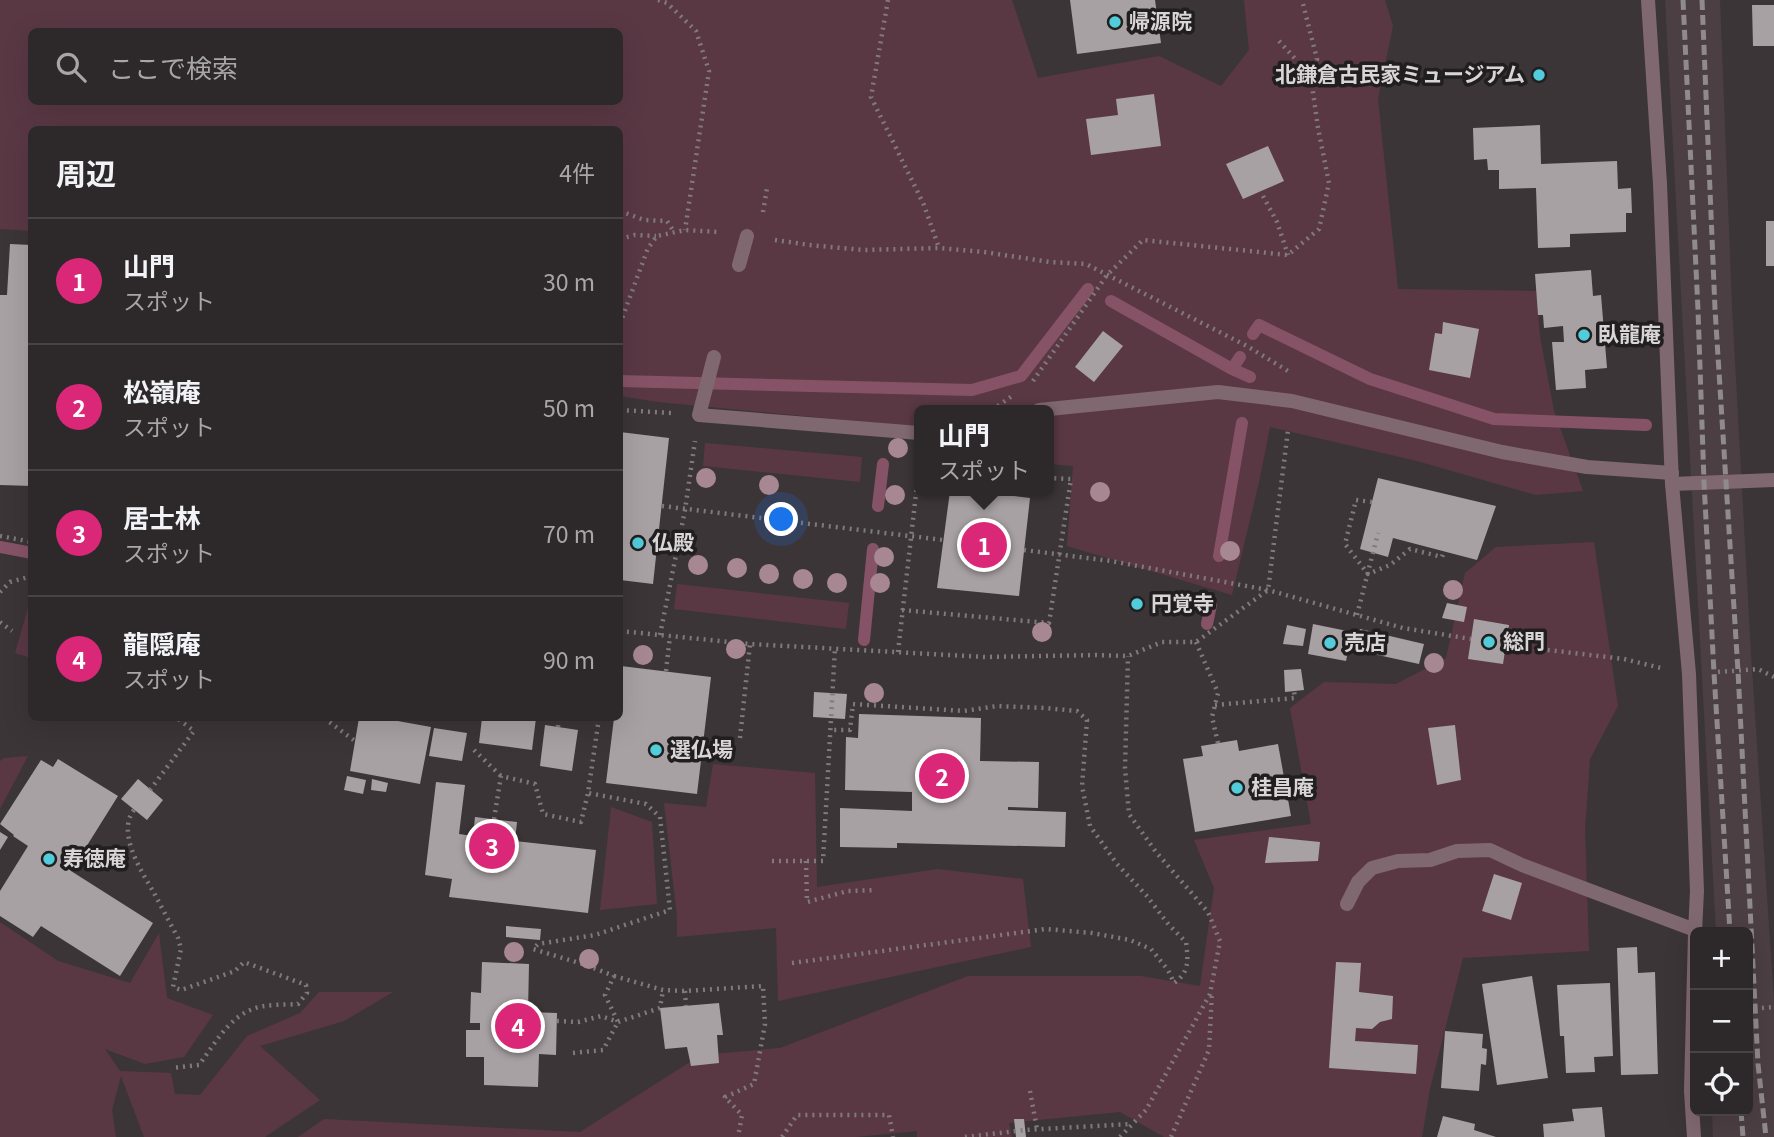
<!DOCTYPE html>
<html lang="ja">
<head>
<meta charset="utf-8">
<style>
  :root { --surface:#2d2829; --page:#353031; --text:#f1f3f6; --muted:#a7a6a8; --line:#484446; --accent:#db2777 }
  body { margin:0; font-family:Georgia,"Noto Sans JP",serif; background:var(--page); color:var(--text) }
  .controls { position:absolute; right:21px; bottom:21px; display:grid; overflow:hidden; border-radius:10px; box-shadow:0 7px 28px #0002 }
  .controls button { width:63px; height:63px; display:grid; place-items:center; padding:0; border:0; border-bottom:2px solid var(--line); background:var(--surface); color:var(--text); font:35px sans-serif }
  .you { position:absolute; left:782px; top:520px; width:24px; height:24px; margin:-18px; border:5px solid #fff; border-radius:50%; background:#1a73e8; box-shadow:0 0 0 10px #1a73e833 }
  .badge { display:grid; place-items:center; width:46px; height:46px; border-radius:50%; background:var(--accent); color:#fff; font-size:23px; font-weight:700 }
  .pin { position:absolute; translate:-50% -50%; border:4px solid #fff; box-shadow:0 2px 7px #0006 }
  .popup { position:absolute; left:914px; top:405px; width:140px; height:91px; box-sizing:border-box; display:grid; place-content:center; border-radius:10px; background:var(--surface); filter:drop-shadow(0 2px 5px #0005); font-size:23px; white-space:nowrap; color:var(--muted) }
  .popup b { font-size:26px; color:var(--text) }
  .popup::after { content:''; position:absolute; left:50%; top:100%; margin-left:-14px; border:14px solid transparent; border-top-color:var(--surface) }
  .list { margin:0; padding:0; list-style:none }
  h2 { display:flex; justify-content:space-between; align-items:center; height:91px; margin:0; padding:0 28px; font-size:30px }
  h2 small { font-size:23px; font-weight:400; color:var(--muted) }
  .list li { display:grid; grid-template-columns:46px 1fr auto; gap:21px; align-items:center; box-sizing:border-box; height:126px; padding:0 28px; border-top:2px solid var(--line) }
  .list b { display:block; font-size:26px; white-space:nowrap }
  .list p { margin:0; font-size:23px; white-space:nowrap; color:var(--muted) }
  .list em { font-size:23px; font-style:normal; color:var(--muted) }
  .icon { flex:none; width:38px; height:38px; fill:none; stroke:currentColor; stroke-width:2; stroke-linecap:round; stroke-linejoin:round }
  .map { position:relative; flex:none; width:1774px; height:1137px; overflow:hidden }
  .search { position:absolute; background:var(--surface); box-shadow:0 7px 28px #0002; left:28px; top:28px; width:595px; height:77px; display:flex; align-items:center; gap:18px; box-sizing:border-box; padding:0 24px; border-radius:10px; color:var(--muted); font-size:26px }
  .panel { position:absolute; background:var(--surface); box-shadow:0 7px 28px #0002; left:28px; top:126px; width:595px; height:595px; border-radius:10px }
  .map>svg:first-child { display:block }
</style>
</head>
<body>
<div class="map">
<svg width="1774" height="1137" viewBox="0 0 1774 1137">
  <rect width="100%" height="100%" fill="#3c3537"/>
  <!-- built -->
  <path fill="#4c3f43" d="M1665,0H1720L1732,307L1751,654L1774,1002V1137H1713L1712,1111H1748V932H1716Z"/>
  <!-- green -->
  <path fill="#593844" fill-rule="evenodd" d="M0,0H1012L1038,78L1159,56L1221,86L1249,50L1244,0H1385L1393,26L1378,99L1398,289L1536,291L1540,336L1554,411L1583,491L1536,495L1417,461L1270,427L1259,482L1232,595L1067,546L1073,466L1049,464V410H919V427L658,402L620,396V130H32L31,231L0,229ZM32,32H620V102H32Z
    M705,443L862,457L860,482L703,466Z
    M1594,542L1618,706L1590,759L1585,830L1589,951L1463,958L1430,1089L1422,1137H1164L1120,1112L1009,1123L1012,1137H917V1131L856,1137H298L324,1119L580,1132L701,1055L780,1048L968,976H1141L1200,986L1214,888L1194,840L1311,824L1290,708L1324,682L1396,684L1446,658L1465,573L1496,547Z
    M677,584L849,603L846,629L674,609Z
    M30,601H32L31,658L15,653Z
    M28,756L0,809V761L4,758Z
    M713,764L815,773L817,887L938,869L1023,879L1031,947L778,1001L776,928L677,937V917L664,803L706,807Z
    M611,807L652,822L657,904L600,910Z
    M0,922L58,961L130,983L159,933L167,998L213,1015L184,1057L145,1064L105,1049L120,1071L171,1073L175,1094L200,1095L247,1036L300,1013L319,992H393L344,1021L260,1046L320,1100L265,1137H144L121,1076L112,1110L116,1137H0Z"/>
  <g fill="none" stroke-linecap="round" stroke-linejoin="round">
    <!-- stream -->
    <path stroke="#865366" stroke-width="12" d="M1111,301L1232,369L1240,357
      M1253,334L1259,325L1370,379L1494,419L1646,425
      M1232,369L1250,377
      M620,381L972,390L1021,376L1088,289
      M878,506L883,464
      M0,547L32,553
      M1219,556L1242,423
      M1207,624L1211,605
      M864,640L873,549"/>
  </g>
  <!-- building -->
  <path fill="#a8a1a3" d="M1070,0H1155L1161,43L1077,54Z
    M1752,5H1774V46H1753Z
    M1154,94L1161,146L1091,155L1086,119L1118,115L1116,99Z
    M1540,125L1541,164L1617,161L1618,189L1631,188L1632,213H1626V232L1570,234V247L1538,248L1536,188L1499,189V170H1488L1487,159L1474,160L1473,128Z
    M1268,146L1284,181L1243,199L1226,164Z
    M1766,221H1774V266H1766Z
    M10,244L32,245V486L0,485V295H7Z
    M1591,270L1593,296L1601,295L1607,368L1585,370L1586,388L1556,390L1552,342H1564L1563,326L1544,328L1543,315H1538L1535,274Z
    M1443,322L1479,329L1470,378L1429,370L1435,333L1442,334Z
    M1103,331L1123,346L1094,382L1075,367Z
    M620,432L669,438L653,584L620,580Z
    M1378,478L1496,506L1477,560L1393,538L1388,557L1360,549Z
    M950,491H977L1030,498L1019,596L937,588Z
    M1447,603L1467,607L1464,622L1442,618Z
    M1474,619L1509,625L1503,664L1468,659Z
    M1313,624L1352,632L1346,661L1308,654Z
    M1287,625L1306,629L1303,646L1283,644Z
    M1360,629L1424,644L1419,664L1355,650Z
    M621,666L711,677L697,794L606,783L614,718H620Z
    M1301,669L1304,690L1285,692L1284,670Z
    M814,692L847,694L845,719L813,717Z
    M859,714L981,718L980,761L1039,762L1038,808L1008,807V810L1066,812L1065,847L897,843V848L840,847V808L912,811V792L845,790L846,737L858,738Z
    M359,718H381L431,727L420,784L350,771Z
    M482,718H536L532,750L479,743Z
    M545,725L578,730L572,771L540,766Z
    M1455,725L1461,780L1437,785L1428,728Z
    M434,728L467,733L462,761L429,756Z
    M1237,740L1239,751L1278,744L1291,816L1195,832L1183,759L1203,756L1201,746Z
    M58,759L118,796L71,871L153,923L120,976L41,926L33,937L0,916V891L28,846L13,836L14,835L0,824L41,760L53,767Z
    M347,776L366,780L363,794L344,790Z
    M138,779L163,800L147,820L121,799Z
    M372,779L388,783L386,792L371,790Z
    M436,782L465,785L459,834L473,836L475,817L517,822L515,841L596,850L588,913L449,897L452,879L425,875Z
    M0,832L8,837L0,850Z
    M1269,837L1320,842L1318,861L1265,863Z
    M1494,874L1522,883L1511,920L1482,911Z
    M506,926L541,929L540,940L506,937Z
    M1637,947L1638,973L1655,972L1658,1074L1621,1075L1617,948Z
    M482,962L529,964L528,1012L557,1013L556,1055L539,1054L538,1087L484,1085V1057H466V1030H480V1023H470L471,992L481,993Z
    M1336,962L1361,963L1359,992L1393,996L1392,1019L1380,1022L1372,1029L1356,1028L1355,1041L1418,1045L1416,1074L1329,1068Z
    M1532,976L1548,1078L1497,1085L1482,984Z
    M1610,983L1613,1056L1594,1057L1595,1072L1566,1073L1564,1036H1560L1557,985Z
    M719,1003L723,1035H717L719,1063L691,1066L687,1047L665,1049L660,1008Z
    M1445,1031L1483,1034L1482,1048L1487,1049L1486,1065L1481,1064L1479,1091L1441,1088Z
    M1602,1107L1605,1137H1544L1543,1124L1574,1121L1572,1109Z
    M1443,1116L1475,1124L1474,1130L1496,1137H1437Z
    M1014,1119H1024L1026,1137H1016Z"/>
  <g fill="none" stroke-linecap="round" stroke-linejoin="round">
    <!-- path -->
    <path stroke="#807a7b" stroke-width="4.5" stroke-dasharray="2 5" stroke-linecap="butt" d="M658,0L667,3L696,31L709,71L685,230
      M888,0L871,97L924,205L939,248
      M1279,41L1298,62L1310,71
      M1263,196L1277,222L1288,255
      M620,211L644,220L667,221L674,232
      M763,212L767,188
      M620,239L635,235L656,236
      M775,240L809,245L863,250L939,248L984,252L1050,262L1086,264L1247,346L1288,371
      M620,324L648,248L657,236L685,230L718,232
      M1033,381L1107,275L1143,240L1288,255L1319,229L1329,183L1318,128L1310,71L1317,59L1302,0
      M620,410L671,413
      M992,410L1015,394
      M1372,502L1356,500L1345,544L1368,574L1390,565L1410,549L1442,557L1444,552
      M662,506L943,540
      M0,536L32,542
      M1024,550L1111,561L1268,590L1403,628L1471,639
      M0,592L10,582L32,576
      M902,610L1049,623L1071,479L1049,478
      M1357,615L1378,533
      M0,622L12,631
      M620,631L750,644L985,657L1096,655L1128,656L1162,642H1196L1268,590L1288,430
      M660,635L685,510L695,441
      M1196,642L1218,693L1212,717L1218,743
      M1506,645L1624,659L1661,668
      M898,652L919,467
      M666,671L670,636
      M1718,672L1758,669L1774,677
      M1215,705L1295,698L1294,691
      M324,718L355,741
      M599,718L588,793L646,804L660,817L670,910L595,935L538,944L533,949L586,965L614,976L605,995L618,1022
      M558,727L559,718
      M740,738L750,644
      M474,750L501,776
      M150,790L194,731L177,718
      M134,810C116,833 142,872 154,893C162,908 170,923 178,938L181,949L173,987L181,990L204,982L235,971L244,962L306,985L307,993L298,1004C285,1005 264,1004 253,1009C228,1018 214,1045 199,1065L171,1068
      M494,819L501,776L535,784L543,814L581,822L588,793
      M772,861H823L835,648
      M806,861L807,902L848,891L876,890
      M792,963L1046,929L1092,933L1130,940L1151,949L1168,970L1174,983C1190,972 1188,959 1186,942L1169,925L1146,895L1117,864L1090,826L1082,786L1087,720L1077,711L1045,708L997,706L964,711L853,704L850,730H830
      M614,976L663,990L685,991L763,986L765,1024L754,1084L725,1097L742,1115L738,1137
      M685,991L686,1006
      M1748,1009L1774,1007
      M557,1021L578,1022L601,1016L618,1022L660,1008L663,990
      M573,1053L603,1050L618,1022
      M1030,1091L1037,1129
      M782,1137L797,1115H889L893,1137
      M965,1137L1025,1130L1131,1124
      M1120,1137L1146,1110L1210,994L1220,941L1208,912L1156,852L1129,814L1125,768L1128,656
      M1171,1137L1209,1050L1212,992"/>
    <!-- service -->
    <path stroke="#806870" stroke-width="14" d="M739,265L747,236
      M714,357L699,415L919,433
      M1039,410L1218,392L1292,401L1502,452L1587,467L1672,473
      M1672,484L1774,480
      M1347,904L1358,882L1372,868L1398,861L1430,860L1457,851L1490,850L1522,865L1695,930"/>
    <!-- minor -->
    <path stroke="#806870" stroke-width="14" d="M1648,0L1660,184L1672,484L1689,674L1697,891L1695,932
      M1694,1137L1691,1091L1695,934"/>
    <!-- rail -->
    <path stroke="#8f8a8b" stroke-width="5" stroke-dasharray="10 5" stroke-linecap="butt" d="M1683,0L1698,310L1704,482L1714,673L1730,932
      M1702,0L1715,309L1738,671L1758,1064L1766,1137
      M1741,1111L1743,1137"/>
  </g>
  <!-- trees -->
  <g fill="#a78892">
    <circle cx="898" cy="448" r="10"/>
    <circle cx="706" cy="478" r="10"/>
    <circle cx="769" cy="485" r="10"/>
    <circle cx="1100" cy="492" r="10"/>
    <circle cx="895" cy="495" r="10"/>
    <circle cx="1230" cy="551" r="10"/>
    <circle cx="884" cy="557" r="10"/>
    <circle cx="698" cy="565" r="10"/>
    <circle cx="737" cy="568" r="10"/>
    <circle cx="769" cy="574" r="10"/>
    <circle cx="803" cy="579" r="10"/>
    <circle cx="837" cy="583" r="10"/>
    <circle cx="880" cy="583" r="10"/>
    <circle cx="1453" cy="590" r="10"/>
    <circle cx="1042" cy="632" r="10"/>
    <circle cx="736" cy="649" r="10"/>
    <circle cx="643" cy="655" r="10"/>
    <circle cx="1434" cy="663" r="10"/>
    <circle cx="874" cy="693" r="10"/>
    <circle cx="514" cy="952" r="10"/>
    <circle cx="589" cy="959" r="10"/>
  </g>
  <!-- markers -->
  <g fill="#52cbda" stroke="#201e1e" stroke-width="2.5">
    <circle cx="1115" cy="22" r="7"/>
    <circle cx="1539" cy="75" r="7"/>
    <circle cx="1584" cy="335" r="7"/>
    <circle cx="638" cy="543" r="7"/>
    <circle cx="1137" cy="604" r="7"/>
    <circle cx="1489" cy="642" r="7"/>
    <circle cx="1330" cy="643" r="7"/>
    <circle cx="656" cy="750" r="7"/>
    <circle cx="1237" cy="788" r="7"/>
    <circle cx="49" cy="859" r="7"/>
  </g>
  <g text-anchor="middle" stroke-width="7" stroke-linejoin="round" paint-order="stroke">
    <!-- poi labels -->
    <g font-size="21" font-weight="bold" fill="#d9d5d6" stroke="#201e1e" text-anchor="start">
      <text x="1129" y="29">帰源院</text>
      <text x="1525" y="82" text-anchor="end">北鎌倉古民家ミュージアム</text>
      <text x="1598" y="342">臥龍庵</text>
      <text x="652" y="550">仏殿</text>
      <text x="1151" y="611">円覚寺</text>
      <text x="1503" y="649">総門</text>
      <text x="1344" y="650">売店</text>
      <text x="670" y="757">選仏場</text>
      <text x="1251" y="795">桂昌庵</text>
      <text x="63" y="866">寿徳庵</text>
    </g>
  </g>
</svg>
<div class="controls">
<button>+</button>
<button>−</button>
<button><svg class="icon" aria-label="locate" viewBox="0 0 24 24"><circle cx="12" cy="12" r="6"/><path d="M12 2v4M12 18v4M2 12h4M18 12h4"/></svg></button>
</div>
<div class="you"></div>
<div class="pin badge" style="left:984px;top:545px">1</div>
<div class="popup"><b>山門</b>スポット</div>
<div class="pin badge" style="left:942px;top:776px">2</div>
<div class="pin badge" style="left:492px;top:846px">3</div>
<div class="pin badge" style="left:518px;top:1026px">4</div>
<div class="search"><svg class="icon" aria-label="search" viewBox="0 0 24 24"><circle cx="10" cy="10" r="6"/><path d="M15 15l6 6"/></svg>ここで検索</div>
<section class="panel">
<h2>周辺<small>4件</small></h2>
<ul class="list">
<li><span class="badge">1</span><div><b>山門</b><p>スポット</p></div><em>30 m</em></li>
<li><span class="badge">2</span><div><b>松嶺庵</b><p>スポット</p></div><em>50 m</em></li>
<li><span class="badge">3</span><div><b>居士林</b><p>スポット</p></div><em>70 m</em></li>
<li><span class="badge">4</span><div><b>龍隠庵</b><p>スポット</p></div><em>90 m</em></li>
</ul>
</section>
</div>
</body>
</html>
